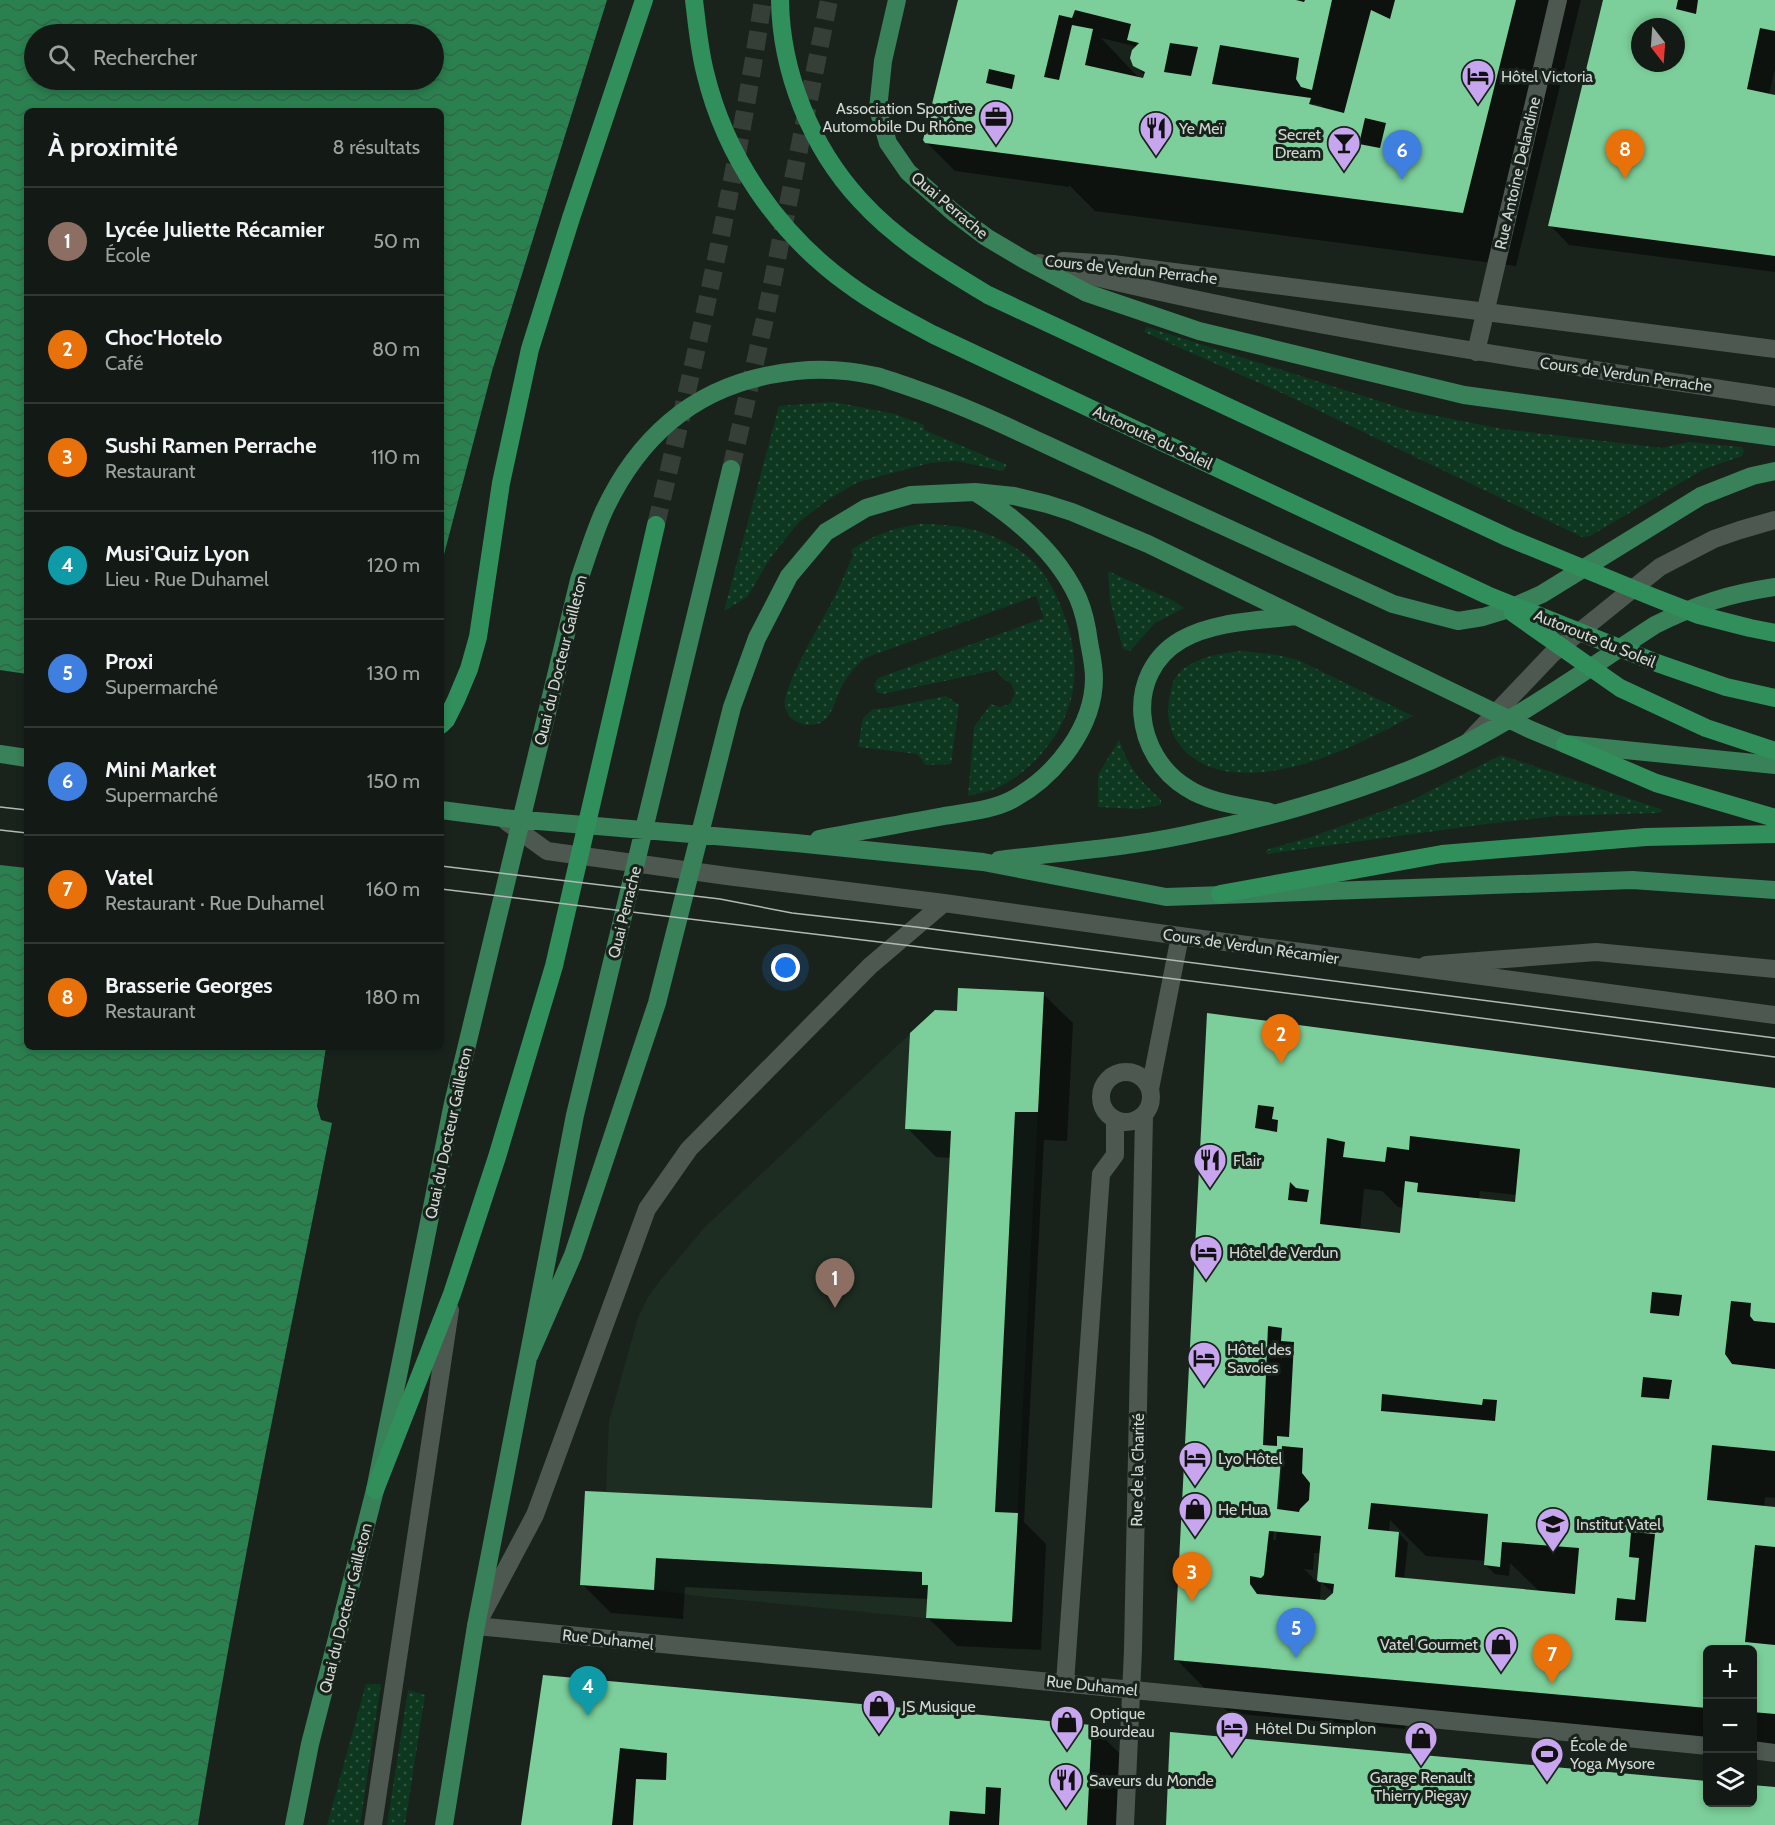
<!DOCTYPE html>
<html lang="fr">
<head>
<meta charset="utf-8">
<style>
  :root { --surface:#131a15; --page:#1c231e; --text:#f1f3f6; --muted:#9da1a0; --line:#323834; --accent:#8c9099 }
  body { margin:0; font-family:Cabin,sans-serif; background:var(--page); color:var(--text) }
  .controls { position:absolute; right:18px; bottom:18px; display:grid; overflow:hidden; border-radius:9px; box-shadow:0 3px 9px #0003 }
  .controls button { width:54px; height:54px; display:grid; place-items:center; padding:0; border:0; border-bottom:2px solid var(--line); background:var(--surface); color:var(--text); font:30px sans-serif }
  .compass { position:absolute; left:1631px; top:18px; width:54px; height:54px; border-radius:50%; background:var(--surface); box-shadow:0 3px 9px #0003; rotate:163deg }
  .you { position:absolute; left:786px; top:968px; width:21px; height:21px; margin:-15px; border:4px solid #fff; border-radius:50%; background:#1a73e8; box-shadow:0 0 0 9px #1a73e833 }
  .badge { display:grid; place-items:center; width:39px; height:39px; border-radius:50%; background:var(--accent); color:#fff; font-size:20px; font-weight:700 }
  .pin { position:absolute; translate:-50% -50px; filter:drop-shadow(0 2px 3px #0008) }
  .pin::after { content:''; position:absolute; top:32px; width:21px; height:18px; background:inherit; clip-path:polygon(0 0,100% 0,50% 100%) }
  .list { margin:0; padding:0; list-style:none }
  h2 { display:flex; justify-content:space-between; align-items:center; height:78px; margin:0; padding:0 24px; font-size:26px }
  h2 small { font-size:20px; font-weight:400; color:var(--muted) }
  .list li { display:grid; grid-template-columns:39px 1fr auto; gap:18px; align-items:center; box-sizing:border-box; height:108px; padding:0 24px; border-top:2px solid var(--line) }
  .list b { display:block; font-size:22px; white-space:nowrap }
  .list p { margin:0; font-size:20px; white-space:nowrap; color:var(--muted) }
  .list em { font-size:20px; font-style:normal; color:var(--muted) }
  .icon { flex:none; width:33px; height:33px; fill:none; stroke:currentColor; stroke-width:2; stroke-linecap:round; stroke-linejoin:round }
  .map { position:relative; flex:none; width:1775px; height:1825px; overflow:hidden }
  .search { position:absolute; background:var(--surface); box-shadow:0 3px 9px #0003; left:24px; top:24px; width:420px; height:66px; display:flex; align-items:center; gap:15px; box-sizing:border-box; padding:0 21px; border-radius:33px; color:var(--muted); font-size:22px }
  .panel { position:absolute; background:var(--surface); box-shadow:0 3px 9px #0003; left:24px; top:108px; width:420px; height:942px; border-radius:9px }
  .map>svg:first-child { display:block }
</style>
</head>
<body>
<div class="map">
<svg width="1775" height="1825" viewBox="0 0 1775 1825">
  <defs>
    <pattern id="grass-dots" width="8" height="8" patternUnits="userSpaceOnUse" patternTransform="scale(1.5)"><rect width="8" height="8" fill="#0e3720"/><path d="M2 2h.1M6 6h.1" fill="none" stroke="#305340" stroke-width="1.8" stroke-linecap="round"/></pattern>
    <pattern id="water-waves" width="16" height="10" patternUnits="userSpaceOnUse" patternTransform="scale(1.5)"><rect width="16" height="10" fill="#2b804f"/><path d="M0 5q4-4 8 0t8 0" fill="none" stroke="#336749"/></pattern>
  </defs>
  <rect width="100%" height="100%" fill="#19231c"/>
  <!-- built -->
  <path fill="#1d2d22" d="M958,988L1044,992L1012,1622L926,1618L698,1596L654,1590L580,1585L585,1491H606L609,1421L638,1318L648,1297L661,1279L706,1226L935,1010L957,1011Z"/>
  <!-- grass -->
  <path fill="url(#grass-dots)" d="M1147,327L1407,410L1502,429L1662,448L1689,442L1741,447L1744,451L1742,456L1704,469L1590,536L1582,537L1282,393L1144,332Z
    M834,402L895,414L924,425V430L1007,465L1003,471L957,461L930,463L858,482L829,499L799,522L771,557L747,597L724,611L779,406Z
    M920,524C959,524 990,530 1023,553C1044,568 1057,594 1065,617C1073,639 1077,666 1073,689C1067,730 1035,769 999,787C989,792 978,793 968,796L974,727L991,704L1000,707L1010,704L1015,693L1011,683L1003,679L996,670L883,694L877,692L874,685L878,678L1044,618L1036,596L865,658C856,666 848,675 842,686C836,697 833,715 822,722C817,725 806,726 800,723C793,721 787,715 785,707C781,687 828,612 838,590C843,579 847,567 853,556L851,550C872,535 894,528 920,524Z
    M1108,571L1174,601L1184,608L1155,623L1130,651L1123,649L1110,600Z
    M1241,651L1278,655L1298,660L1413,716C1358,744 1296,778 1232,772C1192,768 1160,738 1170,695C1172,686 1173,678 1181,671C1200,656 1218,654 1241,651Z
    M946,696L959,705L951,764L926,765L917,754L858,747L863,718L873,709L887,708Z
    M1119,740C1130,770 1138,778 1161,800V805L1138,809L1098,807V775Z
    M1501,755L1663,810L1659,813L1557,816L1486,824L1267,854L1266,850L1311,837L1408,802Z
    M366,1684H381L360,1825H327Z
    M408,1690L425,1695L405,1825H387Z"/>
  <!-- water -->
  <path fill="url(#water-waves)" fill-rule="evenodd" d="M0,0H607L492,371L441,566V111H27V1047H326L317,1106L321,1120L332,1123C285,1357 236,1590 198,1825H0ZM34,34H434V80H34Z"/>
  <!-- pier -->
  <path fill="#19231c" d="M0,670L27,674V868L0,865Z"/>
  <!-- shadow -->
  <path fill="#0007" fill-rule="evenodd" d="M959,0H1581L1516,266L1095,211L1069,185V187L955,171L926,142ZM1101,38L1134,46L1136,48L1135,65L1145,76L1144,80L1140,79ZM1313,104L1321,105L1326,110L1312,106Z
    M1605,0H1775V68L1769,95L1775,96V272L1569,245L1550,225ZM1640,27H1676V63H1640Z
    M1043,994L1073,1023L1067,1141L1044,1140L1024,1522L1046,1544L1041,1650L957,1646L927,1617L928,1599L685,1587L683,1619L611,1613L582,1584L586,1493L933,1510L951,1158L936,1157L907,1128L958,1013Z
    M1209,1015L1775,1089V1498L1765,1497L1764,1508L1775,1509V1748L1752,1746V1650H1708V1742L1407,1715L1405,1729L1229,1713L1176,1659ZM1364,1189L1382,1191L1398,1207L1404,1208L1401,1235L1360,1231ZM1480,1191L1517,1195L1516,1204L1479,1200ZM1280,1459L1282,1462L1276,1540H1273ZM1390,1520L1426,1556L1486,1561L1485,1565L1495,1574L1509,1576L1510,1563L1540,1592L1404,1580L1408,1543L1399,1533L1389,1532ZM1314,1553H1321L1318,1583L1304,1569L1313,1570ZM1321,1582L1334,1594L1326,1602L1320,1601Z
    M544,1677L1092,1726L1130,1764L1127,1825H522Z
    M1527,1766L1708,1782V1802H1752L1775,1788V1825H1167Z"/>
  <!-- building -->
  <path fill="#7ccf9a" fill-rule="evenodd" d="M958,0H1296L1304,2L1305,0H1332L1312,90L1301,87L1296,79L1299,58L1220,45L1212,84L1311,98L1309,104L1344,113L1371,10L1390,19L1395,0H1516L1463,213L925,143L923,140ZM1075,10L1131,24L1127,40L1139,43L1132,50L1130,58L1133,66L1145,72L1143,78L1085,65L1093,29L1072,25L1059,80L1044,77L1059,15L1072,18ZM1170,43L1198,47L1191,76L1164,72ZM989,69L1015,75L1012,89L986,83ZM1365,118L1386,123L1380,148L1359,144Z
    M1603,0H1678L1676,9L1696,14L1698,0H1775V31L1760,28L1747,89L1775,95V256L1548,226ZM1640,27H1676V63H1640Z
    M958,988L1044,992L1038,1112H1015L995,1512L1018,1513L1012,1622L926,1618L928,1585H922V1572L656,1558L654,1590L580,1585L585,1491L932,1508L951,1131L905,1129L910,1033L935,1010L957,1011Z
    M1207,1013L1775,1088V1323L1754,1321L1750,1316L1751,1303L1731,1301L1725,1354L1732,1364L1775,1369V1451L1712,1445L1707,1500L1775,1507V1547L1755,1545L1745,1642L1775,1645V1714L1752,1712V1650H1707V1708L1174,1660ZM1258,1105L1274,1107L1272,1119L1278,1120L1277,1132L1255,1128ZM1410,1136L1520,1149L1515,1202L1417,1192L1418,1183L1405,1181L1400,1233L1320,1224L1327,1138L1345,1142L1343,1157L1385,1162L1387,1147L1409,1150ZM1290,1182L1296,1188L1309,1190L1307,1202L1288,1200ZM1652,1292L1682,1295L1679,1316L1650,1313ZM1268,1326L1282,1328L1281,1341L1294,1342L1289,1437L1277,1436V1446L1263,1445ZM1643,1377L1672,1380L1669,1399L1641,1397ZM1382,1394L1482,1405L1483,1399L1497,1400L1495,1421L1381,1411ZM1282,1446L1303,1448L1302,1473L1310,1483L1309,1500L1300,1509L1299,1512L1277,1509ZM1371,1503L1488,1514L1484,1565L1500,1567L1502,1542L1579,1548L1575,1594L1395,1577L1399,1532L1368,1529ZM1269,1531L1321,1536L1317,1580L1319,1582L1334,1584L1333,1593L1325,1600L1257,1594L1250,1584V1576L1261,1578L1264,1575ZM1631,1532L1655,1534L1646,1622L1615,1620L1617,1598L1635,1600L1639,1558L1629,1557Z
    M543,1675L1092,1725L1087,1825H999L1001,1788L986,1787L985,1814L950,1811L949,1825H633L636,1779L666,1780L667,1753L620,1748L612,1825H521Z
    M1170,1732L1707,1781V1803H1752V1785L1775,1787V1825H1166Z"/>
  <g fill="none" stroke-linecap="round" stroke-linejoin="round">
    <!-- primary-tunnel -->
    <path stroke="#353e37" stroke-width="18" stroke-dasharray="18 9" stroke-linecap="butt" d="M731,469L766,314L829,0"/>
    <!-- trunk-tunnel -->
    <path stroke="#353e37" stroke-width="18" stroke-dasharray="18 9" stroke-linecap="butt" d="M656,525C697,351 737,177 763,0"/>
    <!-- service -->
    <path stroke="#4d5850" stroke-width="18" d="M1471,739L1552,654L1660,567L1714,539L1740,530L1775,520
      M1426,965L1596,952L1775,969
      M373,1825L450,1310"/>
    <!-- minor -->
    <path stroke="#4d5850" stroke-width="18" d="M1063,261L1113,264L1166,271L1775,349
      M1039,263C1280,325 1529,360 1775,397
      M1476,352L1558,0
      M507,822L547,851L727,876L944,903L1180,936L1775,1015
      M944,903L870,966L689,1149L647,1209L535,1515L476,1626L1708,1746
      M1101 1097a25 25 0 1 1 50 0a25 25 0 1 1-50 0Z
      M1150,1089L1180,936
      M1065,1683L1101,1174L1115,1155V1120
      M1752,1750L1775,1753
      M1125,1825L1133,1650L1144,1116"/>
    <!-- primary -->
    <path stroke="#388159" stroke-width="18" d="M897,0L883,61L878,109L888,143L908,172L953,212L986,237L1023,259L1087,293L1199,331L1464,395L1775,437
      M0,754L27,758
      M441,810L503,818L796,843L983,862L1166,897L1632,880L1775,890
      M1270,812C1243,806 1210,803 1187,788C1134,756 1123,674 1181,640C1214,621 1258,621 1296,616
      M819,839C860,831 902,824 944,816C967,812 994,810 1015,798C1056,775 1094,727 1094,678C1094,666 1091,653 1089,642C1087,626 1084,612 1078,598C1058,554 1017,519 978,494
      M999,860C1061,852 1124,848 1185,835C1260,820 1345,796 1416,767C1500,732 1578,675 1655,625C1697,604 1729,594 1775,587
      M529,1356L573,1255L657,1003L732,707L757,638L789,576L826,532L866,508L911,495L975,492L1014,496L1047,504L1072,512L1148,544L1436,684L1529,729L1565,744L1775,765
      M294,1825L310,1744L375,1490L453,1103L579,580C587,557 594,533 604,511C637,440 691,390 770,375C804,368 842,368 876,376C890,380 904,385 918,390C976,410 1031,438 1088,464C1189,510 1291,557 1393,604L1458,621L1483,617L1506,610L1542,594L1701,496L1752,476L1775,471
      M444,1825L476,1626L575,1115L731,469"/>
    <!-- trunk -->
    <path stroke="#318f5c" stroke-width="18" d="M694,0C697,24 699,48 705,72C725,156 777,233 848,284C875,304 904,319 934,335L1487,595L1657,663L1726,687L1775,698
      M780,0C781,72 811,147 860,200C896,240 943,268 988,295L1509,538L1653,597L1699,615L1750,628L1775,633
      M1513,613L1620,688L1706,728L1775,751
      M441,725L446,720L456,700L469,669L478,637L501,483L530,349L571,218L644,0
      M1565,744L1656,783L1775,818
      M1220,894L1442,854L1646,837L1775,834
      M375,1490L452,1294L497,1157L554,966L656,525"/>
    <!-- tram -->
    <path stroke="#b2b9b4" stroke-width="1.5" d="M0,807L27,810
      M0,830L27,833
      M441,866L720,899L792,913L916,927L1775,1038
      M441,889L904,945L1420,1010L1775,1057"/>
  </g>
  <!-- icons -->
  <defs>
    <g id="hotel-pin" transform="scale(1.725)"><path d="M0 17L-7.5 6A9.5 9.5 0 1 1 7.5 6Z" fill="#c7a6ef" stroke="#19231c"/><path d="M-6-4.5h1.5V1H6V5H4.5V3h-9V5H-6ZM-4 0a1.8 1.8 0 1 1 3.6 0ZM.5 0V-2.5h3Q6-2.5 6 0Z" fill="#111"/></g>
    <g id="office-pin" transform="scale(1.725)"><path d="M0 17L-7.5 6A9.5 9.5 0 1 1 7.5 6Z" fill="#c7a6ef" stroke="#19231c"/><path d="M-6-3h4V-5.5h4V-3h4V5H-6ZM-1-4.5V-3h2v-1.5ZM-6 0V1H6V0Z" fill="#111"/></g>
    <g id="restaurant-pin" transform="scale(1.725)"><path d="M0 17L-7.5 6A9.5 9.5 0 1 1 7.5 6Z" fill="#c7a6ef" stroke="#19231c"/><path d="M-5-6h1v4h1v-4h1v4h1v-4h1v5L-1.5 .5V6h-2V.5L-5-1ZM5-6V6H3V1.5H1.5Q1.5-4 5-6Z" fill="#111"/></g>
    <g id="bar-pin" transform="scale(1.725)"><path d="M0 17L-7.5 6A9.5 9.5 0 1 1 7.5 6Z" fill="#c7a6ef" stroke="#19231c"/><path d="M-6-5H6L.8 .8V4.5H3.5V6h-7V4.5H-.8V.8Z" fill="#111"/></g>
    <g id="shop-pin" transform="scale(1.725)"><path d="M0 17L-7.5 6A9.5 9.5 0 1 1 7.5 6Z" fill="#c7a6ef" stroke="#19231c"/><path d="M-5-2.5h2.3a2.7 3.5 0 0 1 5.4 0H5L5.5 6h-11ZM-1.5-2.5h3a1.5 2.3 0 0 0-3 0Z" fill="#111"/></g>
    <g id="university-pin" transform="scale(1.725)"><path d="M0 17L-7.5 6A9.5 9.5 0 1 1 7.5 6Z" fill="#c7a6ef" stroke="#19231c"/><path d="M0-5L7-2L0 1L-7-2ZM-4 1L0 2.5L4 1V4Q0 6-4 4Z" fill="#111"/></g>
    <g id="stadium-pin" transform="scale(1.725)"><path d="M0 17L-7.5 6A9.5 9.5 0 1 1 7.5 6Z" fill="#c7a6ef" stroke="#19231c"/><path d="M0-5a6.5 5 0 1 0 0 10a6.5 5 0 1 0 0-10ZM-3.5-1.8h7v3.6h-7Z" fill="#111"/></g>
  </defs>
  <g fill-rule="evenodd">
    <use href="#hotel-pin" x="1478" y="76"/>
    <use href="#office-pin" x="996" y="117"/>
    <use href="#restaurant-pin" x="1156" y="128"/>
    <use href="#bar-pin" x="1344" y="143"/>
    <use href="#restaurant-pin" x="1210" y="1160"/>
    <use href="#hotel-pin" x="1206" y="1252"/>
    <use href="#hotel-pin" x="1204" y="1358"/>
    <use href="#hotel-pin" x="1195" y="1458"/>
    <use href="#shop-pin" x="1195" y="1509"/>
    <use href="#university-pin" x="1553" y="1524"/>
    <use href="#shop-pin" x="1501" y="1644"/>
    <use href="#shop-pin" x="879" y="1706"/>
    <use href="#shop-pin" x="1067" y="1722"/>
    <use href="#hotel-pin" x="1232" y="1728"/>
    <use href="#shop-pin" x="1421" y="1738"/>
    <use href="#stadium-pin" x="1547" y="1754"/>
    <use href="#restaurant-pin" x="1066" y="1780"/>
  </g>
  <g text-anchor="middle" stroke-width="6" stroke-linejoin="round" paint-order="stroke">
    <!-- poi labels -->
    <g font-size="16" fill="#d1d8d3" stroke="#19231c" text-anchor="start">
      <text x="1501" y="82">Hôtel Victoria</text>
      <text x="973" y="114" text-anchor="end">Association Sportive<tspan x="973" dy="18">Automobile Du Rhône</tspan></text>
      <text x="1179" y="134">Ye Meï</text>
      <text x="1321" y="140" text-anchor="end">Secret<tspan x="1321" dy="18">Dream</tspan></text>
      <text x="1233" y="1166">Flair</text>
      <text x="1229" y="1258">Hôtel de Verdun</text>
      <text x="1227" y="1355">Hôtel des<tspan x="1227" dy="18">Savoies</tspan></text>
      <text x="1218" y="1464">Lyo Hôtel</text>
      <text x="1218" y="1515">He Hua</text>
      <text x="1576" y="1530">Institut Vatel</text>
      <text x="1478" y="1650" text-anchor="end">Vatel Gourmet</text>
      <text x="902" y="1712">JS Musique</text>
      <text x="1090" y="1719">Optique<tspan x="1090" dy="18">Bourdeau</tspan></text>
      <text x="1255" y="1734">Hôtel Du Simplon</text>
      <text x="1570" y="1751">École de<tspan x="1570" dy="18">Yoga Mysore</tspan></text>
      <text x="1421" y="1783" text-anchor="middle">Garage Renault<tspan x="1421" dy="18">Thierry Piegay</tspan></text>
      <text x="1089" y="1786">Saveurs du Monde</text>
    </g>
    <!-- street labels -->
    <g font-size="16" fill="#d1d8d3" stroke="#19231c">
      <text transform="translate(1517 173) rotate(-77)" y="6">Rue Antoine Delandine</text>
      <text transform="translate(950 205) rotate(40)" y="6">Quai Perrache</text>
      <text transform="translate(1131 269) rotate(6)" y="6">Cours de Verdun Perrache</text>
      <text transform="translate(1626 374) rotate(8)" y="6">Cours de Verdun Perrache</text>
      <text transform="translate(1153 437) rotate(25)" y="6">Autoroute du Soleil</text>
      <text transform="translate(1595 638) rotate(22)" y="6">Autoroute du Soleil</text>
      <text transform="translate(560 660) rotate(-76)" y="6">Quai du Docteur Gailleton</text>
      <text transform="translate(624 912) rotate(-76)" y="6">Quai Perrache</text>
      <text transform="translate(1251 946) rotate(8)" y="6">Cours de Verdun Récamier</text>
      <text transform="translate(448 1133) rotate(-78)" y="6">Quai du Docteur Gailleton</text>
      <text transform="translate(1137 1470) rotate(-89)" y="6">Rue de la Charité</text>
      <text transform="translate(345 1608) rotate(-76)" y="6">Quai du Docteur Gailleton</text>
      <text transform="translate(608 1639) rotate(6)" y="6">Rue Duhamel</text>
      <text transform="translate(1092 1685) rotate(6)" y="6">Rue Duhamel</text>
    </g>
  </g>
</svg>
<div class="controls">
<button>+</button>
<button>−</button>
<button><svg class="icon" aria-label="layers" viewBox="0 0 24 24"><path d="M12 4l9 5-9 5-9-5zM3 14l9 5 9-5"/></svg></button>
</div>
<svg class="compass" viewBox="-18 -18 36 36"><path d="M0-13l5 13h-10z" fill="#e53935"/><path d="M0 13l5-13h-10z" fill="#9da1a0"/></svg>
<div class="you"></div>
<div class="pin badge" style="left:835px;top:1308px;background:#8d6e63">1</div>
<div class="pin badge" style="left:1281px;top:1064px;background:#e8710a">2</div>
<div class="pin badge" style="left:1192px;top:1602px;background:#e8710a">3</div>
<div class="pin badge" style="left:588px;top:1716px;background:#0f9aa8">4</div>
<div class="pin badge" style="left:1296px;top:1658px;background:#3f7fe0">5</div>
<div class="pin badge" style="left:1402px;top:180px;background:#3f7fe0">6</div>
<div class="pin badge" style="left:1552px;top:1684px;background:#e8710a">7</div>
<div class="pin badge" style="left:1625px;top:179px;background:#e8710a">8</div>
<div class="search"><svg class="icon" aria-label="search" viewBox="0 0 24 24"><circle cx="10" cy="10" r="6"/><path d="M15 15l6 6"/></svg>Rechercher</div>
<section class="panel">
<h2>À proximité<small>8 résultats</small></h2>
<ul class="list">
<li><span class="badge" style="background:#8d6e63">1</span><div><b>Lycée Juliette Récamier</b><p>École</p></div><em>50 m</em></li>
<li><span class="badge" style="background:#e8710a">2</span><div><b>Choc'Hotelo</b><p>Café</p></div><em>80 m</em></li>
<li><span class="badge" style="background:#e8710a">3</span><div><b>Sushi Ramen Perrache</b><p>Restaurant</p></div><em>110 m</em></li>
<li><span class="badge" style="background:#0f9aa8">4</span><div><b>Musi'Quiz Lyon</b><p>Lieu · Rue Duhamel</p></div><em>120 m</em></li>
<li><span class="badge" style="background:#3f7fe0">5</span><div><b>Proxi</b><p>Supermarché</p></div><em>130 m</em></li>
<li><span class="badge" style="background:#3f7fe0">6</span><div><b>Mini Market</b><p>Supermarché</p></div><em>150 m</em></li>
<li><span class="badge" style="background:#e8710a">7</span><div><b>Vatel</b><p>Restaurant · Rue Duhamel</p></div><em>160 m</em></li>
<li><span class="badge" style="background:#e8710a">8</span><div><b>Brasserie Georges</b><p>Restaurant</p></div><em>180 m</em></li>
</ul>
</section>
</div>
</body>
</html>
